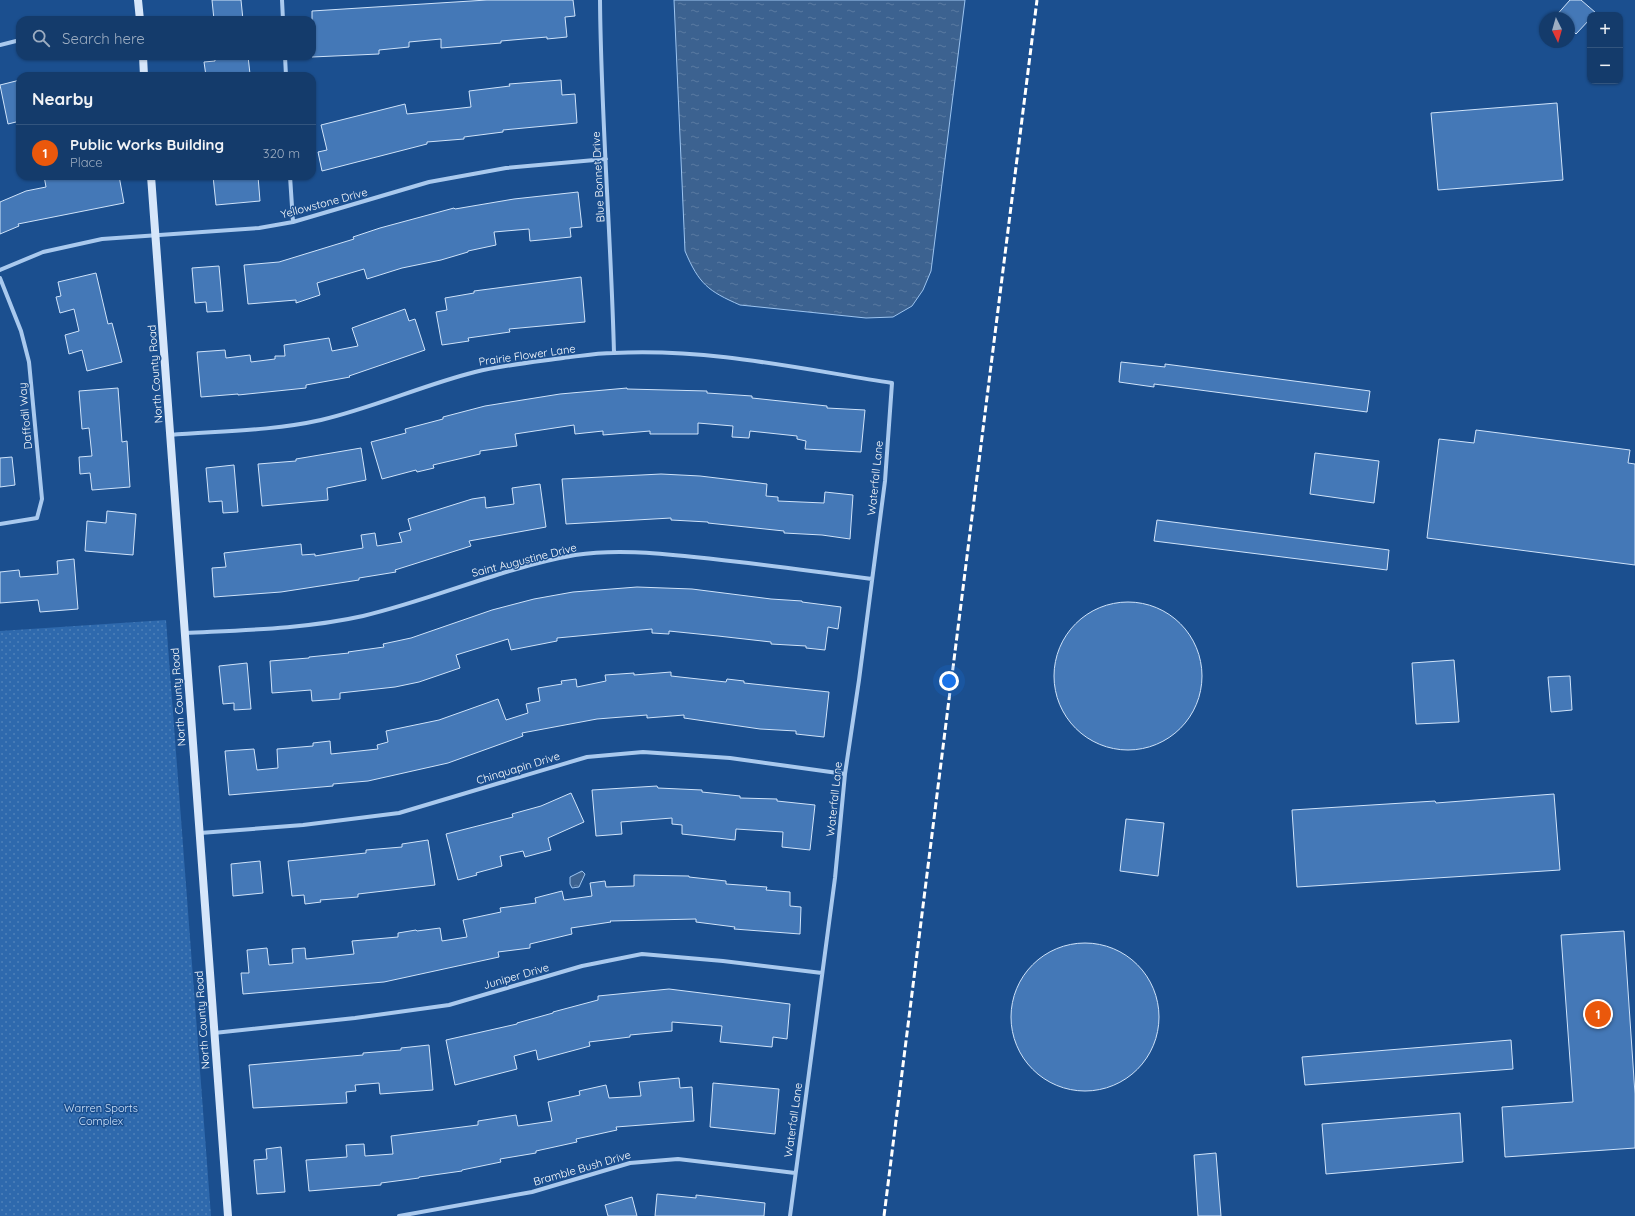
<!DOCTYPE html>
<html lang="en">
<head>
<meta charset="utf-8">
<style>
  :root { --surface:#143b6b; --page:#1d4271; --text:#f1f3f6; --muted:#9dadc1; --line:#33557e; --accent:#ea580c }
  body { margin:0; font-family:Quicksand,sans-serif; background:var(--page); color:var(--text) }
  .controls { position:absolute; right:12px; top:12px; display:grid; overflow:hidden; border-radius:8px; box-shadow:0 1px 3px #0004 }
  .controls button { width:36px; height:36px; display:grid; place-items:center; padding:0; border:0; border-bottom:1px solid var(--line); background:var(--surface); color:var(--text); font:20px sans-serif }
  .compass { position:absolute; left:1539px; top:12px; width:36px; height:36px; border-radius:50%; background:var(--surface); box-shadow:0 1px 3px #0004; rotate:175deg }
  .you { position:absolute; left:949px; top:681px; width:14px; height:14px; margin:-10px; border:3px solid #fff; border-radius:50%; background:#1a73e8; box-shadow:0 0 0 6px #1a73e833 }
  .badge { display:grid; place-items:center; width:26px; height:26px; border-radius:50%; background:var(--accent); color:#fff; font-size:13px; font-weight:700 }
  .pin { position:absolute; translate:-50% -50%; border:2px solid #fff; box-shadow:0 1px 4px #0006 }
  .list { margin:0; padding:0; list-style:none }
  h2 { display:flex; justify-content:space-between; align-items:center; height:52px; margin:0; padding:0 16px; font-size:17px }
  h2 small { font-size:13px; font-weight:400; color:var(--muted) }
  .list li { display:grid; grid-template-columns:26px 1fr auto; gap:12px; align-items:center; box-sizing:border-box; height:56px; padding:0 16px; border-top:1px solid var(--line) }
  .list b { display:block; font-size:15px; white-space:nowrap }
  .list p { margin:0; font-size:13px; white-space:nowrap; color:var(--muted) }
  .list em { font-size:13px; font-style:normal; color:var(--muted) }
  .icon { flex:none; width:22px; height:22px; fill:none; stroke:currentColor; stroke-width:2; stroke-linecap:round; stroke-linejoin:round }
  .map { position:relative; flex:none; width:1635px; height:1216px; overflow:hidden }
  .search { position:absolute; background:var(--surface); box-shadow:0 1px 3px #0004; left:16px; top:16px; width:300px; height:44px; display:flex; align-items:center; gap:10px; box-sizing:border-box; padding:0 14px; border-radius:12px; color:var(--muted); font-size:15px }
  .panel { position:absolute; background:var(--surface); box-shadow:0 1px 3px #0004; left:16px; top:72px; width:300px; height:108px; border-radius:12px }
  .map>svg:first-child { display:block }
</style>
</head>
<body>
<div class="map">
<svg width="1635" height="1216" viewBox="0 0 1635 1216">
  <defs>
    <pattern id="park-dots" width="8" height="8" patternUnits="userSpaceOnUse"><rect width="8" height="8" fill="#2e69ad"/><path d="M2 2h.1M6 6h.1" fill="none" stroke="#4d80b9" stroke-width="1.8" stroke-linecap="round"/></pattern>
    <pattern id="water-ripples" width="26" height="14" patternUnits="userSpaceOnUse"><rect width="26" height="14" fill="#3c6290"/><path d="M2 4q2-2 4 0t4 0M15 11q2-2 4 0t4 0" fill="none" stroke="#597aa1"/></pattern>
  </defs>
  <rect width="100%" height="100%" fill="#1b4f8f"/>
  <!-- park -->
  <path fill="url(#park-dots)" d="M166,620L211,1216H0V631Z"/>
  <!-- water -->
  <path fill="url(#water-ripples)" stroke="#9cc4f0" d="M674,0H965L931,271L923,290L912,306L893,317L866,318L740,305C708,291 699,284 685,251Z
    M582,871L585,874L579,887L572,888L570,884V877Z"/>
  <!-- building -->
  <path fill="#4478b7" stroke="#cfe3fa" d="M212,0H241L243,20H214Z
    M487,0H573L575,16L565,17L567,37L547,39V37L501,41V43L441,48V39L409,42V47L379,50V54L312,57V11Z
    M1570,0H1581L1596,13L1590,15V19L1576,34L1569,27V18H1554Z
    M215,56H248L250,74L206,76L204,62L215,61Z
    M20,80V121L8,124L0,85Z
    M561,80L562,95L575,94L577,123L503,130V132L464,137V139L427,142V144L322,171L318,152L327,150L321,125L405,104L407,114L471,107L469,91L510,86L509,84Z
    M1557,103L1563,180L1438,190L1431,113Z
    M44,176H119L124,203L18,224L19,226L0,234V202L26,191L46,187Z
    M213,176H258L260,201L216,205Z
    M578,192L582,227L570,228L571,237L530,241L529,229L494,232L496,245L468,251V252L441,260L402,268L367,279L364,269L317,283L320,295L296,303V300L248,304L244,265L279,262L354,239L353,237L380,228L454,208L455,209L514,199Z
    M219,266L223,311L207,312L206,302L195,303L192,268Z
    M96,273L108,324L112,323L122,362L87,371L82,350L69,354L65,335L79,331L74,309L60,313L56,297L61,296L58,282Z
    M581,277L585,322L509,329L510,332L468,338L469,341L442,345L436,312L447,310L445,298L474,293V291Z
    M405,309L409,321L415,319L425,350L349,376L350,377L306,385V388L238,395V394L201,397L197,352L225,350L226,358L250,355L251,362L275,359V356H285L284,345L329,338L332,351L358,346L352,328Z
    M1121,362L1165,367V364L1370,391L1367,412L1154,384V387L1119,382Z
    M118,388L122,442L127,441L130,487L92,490L90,473L80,474L79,457L92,456L89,428L82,429L79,391Z
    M627,388V389L707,391V393L752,396V398L827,406V408L865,410L861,452L805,449L806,441L797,439V436L750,431L749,438L732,437L733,426L698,423V434H650V431L603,435V431L575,434L574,425L515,434L517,446L480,451V454L433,465L434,468L417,472L416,470L382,479L371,442L406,433L405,429L443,419V417L485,406L560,394Z
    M1476,430L1630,450L1628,463L1635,464V565L1427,538L1439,439L1474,443Z
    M361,448L366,480L327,488L328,500L262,506L258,464L296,461V459Z
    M1315,453L1379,461L1374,503L1310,494Z
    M12,457L15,485L0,487V458Z
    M234,465L238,512L223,513L222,501L209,502L206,468Z
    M661,474L700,476L767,484L766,496L778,497V501L824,503L825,492L853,495L850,539L822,535L784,533V531L708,523V522L671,520V518L566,524L562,479Z
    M540,484L546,527L469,541L471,546L395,570L396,572L359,578V580L281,592L214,597L212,568L226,567L224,553L301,544L302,555L315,554V556L363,548L361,535L375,533L377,546L402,542L399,533L411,530L408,519L472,499L485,497L486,508L514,504L512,488Z
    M107,511L136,514L133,555L85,551L87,521L106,523Z
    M1157,520L1389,550L1387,570L1154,541Z
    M74,559L78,609L40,612L38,600L0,603V572L19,570L20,577L58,574L57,561Z
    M637,587L692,589L771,599L802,601V602L841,607L838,629L828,627L825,650L806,648V646L771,644V642L718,636L669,631V634L652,633V629L557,638V641L511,650L508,639L456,655L460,668L419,682L395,687L340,693V699L312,701L311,690L272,693L270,661L309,658V657L349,653L348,652L384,647L383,644L411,638L492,610L534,599L573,592Z
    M1054 676a74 74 0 1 1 148 0a74 74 0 1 1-148 0Z
    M1454,660L1459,722L1416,724L1412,663Z
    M247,663L251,709L234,710V703L223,704L219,666Z
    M671,672V676L726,682L727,679L744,681V683L829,692L824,737L796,734V731L760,729L684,718V715L647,718V715L597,719L522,733L523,736L448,763L368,781L333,784V786L229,795L225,751L254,749L257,770L278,768L277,749L313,746V743L330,741L331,754L378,749L377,745L388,742L386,731L439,720L498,699L506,720L528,713L526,704L540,701L538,688L562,684L561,681L576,679L577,687L606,681L605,675L634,673V675Z
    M1570,676L1572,710L1551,712L1548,677Z
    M657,786L658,788L702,790V792L740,796V798L777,799V801L815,805L810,850L782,847L783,832L736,829L735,840L682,834V825L672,824V818L621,822L622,834L596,836L592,790Z
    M571,793L584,822L548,838L551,850L525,857L523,851L500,856L502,866L476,873L477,875L458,880L446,834L513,817L512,814L541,806Z
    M1554,794L1560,870L1297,887L1292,810L1435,801L1436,803Z
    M1126,819L1164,823L1158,876L1120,871Z
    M428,840L435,885L358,894V897L320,900L321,902L305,904L304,895L292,896L288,861L366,853V850L402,847V844Z
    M260,861L263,893L233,896L231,864Z
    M634,875L689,876V877L726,881V884L767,887L766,890L790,892V906L801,907L800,934L734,929L735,927L696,922V919L610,921L611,922L571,928L572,934L530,944V948L498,952L499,957L384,982L243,994L241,973H249L247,950L267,948L269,965L293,963L292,949L305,948L306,959L354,954L352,941L398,937V933L416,930L417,931L440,928L442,941L467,937L463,920L501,912L500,908L536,903L535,898L562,891L564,900L592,896L590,883L605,881L606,887L634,886Z
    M1624,931L1635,1094V1148L1505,1157L1502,1107L1573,1102L1561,935Z
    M1011 1017a74 74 0 1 1 148 0a74 74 0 1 1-148 0Z
    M669,989L790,1004L787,1039L773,1037L772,1047L720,1042L722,1026L672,1022V1031L630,1035V1037L589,1042L590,1046L538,1060L536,1050L514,1056L517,1069L455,1085L446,1040L517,1024V1023L553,1013V1012L598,1000V996Z
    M1511,1040L1513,1069L1305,1085L1302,1057Z
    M429,1045L433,1090L380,1094L379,1083L355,1085L356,1091L346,1092L347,1103L253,1108L249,1065L363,1055V1053L401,1050V1048Z
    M679,1078L680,1088L692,1087L694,1121L616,1127L617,1130L576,1139L577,1142L536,1151V1153L500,1159L501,1162L462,1170V1171L419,1177V1178L381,1183V1185L309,1191L306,1160L347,1157L346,1145L364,1144L365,1156L393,1154L391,1136L478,1125V1121L516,1115L518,1126L552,1121L548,1102L580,1095L579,1091L606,1085L609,1098L641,1096L639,1082Z
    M713,1083L779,1089L775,1134L710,1127Z
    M1460,1113L1463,1162L1326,1174L1322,1124Z
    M281,1147L285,1192L257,1194L254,1160L267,1159L266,1149Z
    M1216,1153L1221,1216H1198L1194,1155Z
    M657,1194L696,1198V1195L765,1203L764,1216H655Z
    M632,1197L637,1216H608L605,1205Z"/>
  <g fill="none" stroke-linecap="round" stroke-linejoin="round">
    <!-- street -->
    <path stroke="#a9c9ee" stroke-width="4" d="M282,0L283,20
      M600,0C601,118 611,235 614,353
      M0,45L20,40
      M285,56L286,76
      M290,176L293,222
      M0,270L43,252L102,239L259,228L293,222L429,182L506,168L606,159
      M0,278L21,331L29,362L42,499L37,518L0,524
      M170,435C220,431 272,431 321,420C373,408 423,385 475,372C504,365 534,362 563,358C580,356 597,353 614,353C708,348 801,369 892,383L885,481L859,680L845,774L835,878L790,1216
      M185,633C244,630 305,629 363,616C435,599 502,568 575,555C615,549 655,553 694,557C754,563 813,571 872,579
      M200,833L303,825L399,813L587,757L643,752L730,758L845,774
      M214,1033L355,1018L449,1005L582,966L642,954L723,961L822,973
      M399,1216L532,1192L630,1163L678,1159L795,1173"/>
    <!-- secondary -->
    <path stroke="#d6e6fa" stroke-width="8" d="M138,0L140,20
      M143,56L144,76
      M151,176L228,1216"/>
    <!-- rail -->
    <path stroke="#fff" stroke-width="3" stroke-dasharray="7 3" stroke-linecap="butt" d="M884,1216L1037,0"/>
  </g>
  <g text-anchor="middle" stroke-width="3" stroke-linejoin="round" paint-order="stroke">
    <!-- street labels -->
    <g font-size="11" fill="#fff" stroke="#1b4f8f">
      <text transform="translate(598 177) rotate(-93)" y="4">Blue Bonnet Drive</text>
      <text transform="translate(324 203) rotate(-15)" y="4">Yellowstone Drive</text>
      <text transform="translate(527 355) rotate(-8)" y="4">Prairie Flower Lane</text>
      <text transform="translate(155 374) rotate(-94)" y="4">North County Road</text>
      <text transform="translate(25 416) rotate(-95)" y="4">Daffodil Way</text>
      <text transform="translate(875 478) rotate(-84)" y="4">Waterfall Lane</text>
      <text transform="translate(524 560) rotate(-14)" y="4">Saint Augustine Drive</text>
      <text transform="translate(178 697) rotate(-94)" y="4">North County Road</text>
      <text transform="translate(518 768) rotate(-17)" y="4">Chinquapin Drive</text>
      <text transform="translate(834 799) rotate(-84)" y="4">Waterfall Lane</text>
      <text transform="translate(516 976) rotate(-16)" y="4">Juniper Drive</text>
      <text transform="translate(202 1020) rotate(-94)" y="4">North County Road</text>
      <text transform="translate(793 1120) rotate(-82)" y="4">Waterfall Lane</text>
      <text transform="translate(582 1168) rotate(-16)" y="4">Bramble Bush Drive</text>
    </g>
    <!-- park labels -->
    <g font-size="11" fill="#cfe3fa" stroke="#1b4f8f">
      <text x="101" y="1112">Warren Sports<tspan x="101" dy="13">Complex</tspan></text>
    </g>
  </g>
</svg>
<div class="controls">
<button>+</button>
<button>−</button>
</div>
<svg class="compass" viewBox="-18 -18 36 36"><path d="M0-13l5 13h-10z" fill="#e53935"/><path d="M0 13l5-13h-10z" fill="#9dadc1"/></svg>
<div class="you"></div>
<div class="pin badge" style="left:1598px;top:1014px">1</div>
<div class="search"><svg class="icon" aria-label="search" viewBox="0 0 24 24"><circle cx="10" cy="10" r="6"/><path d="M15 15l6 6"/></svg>Search here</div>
<section class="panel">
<h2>Nearby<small></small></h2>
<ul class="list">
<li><span class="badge">1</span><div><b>Public Works Building</b><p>Place</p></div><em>320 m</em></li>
</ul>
</section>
</div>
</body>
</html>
